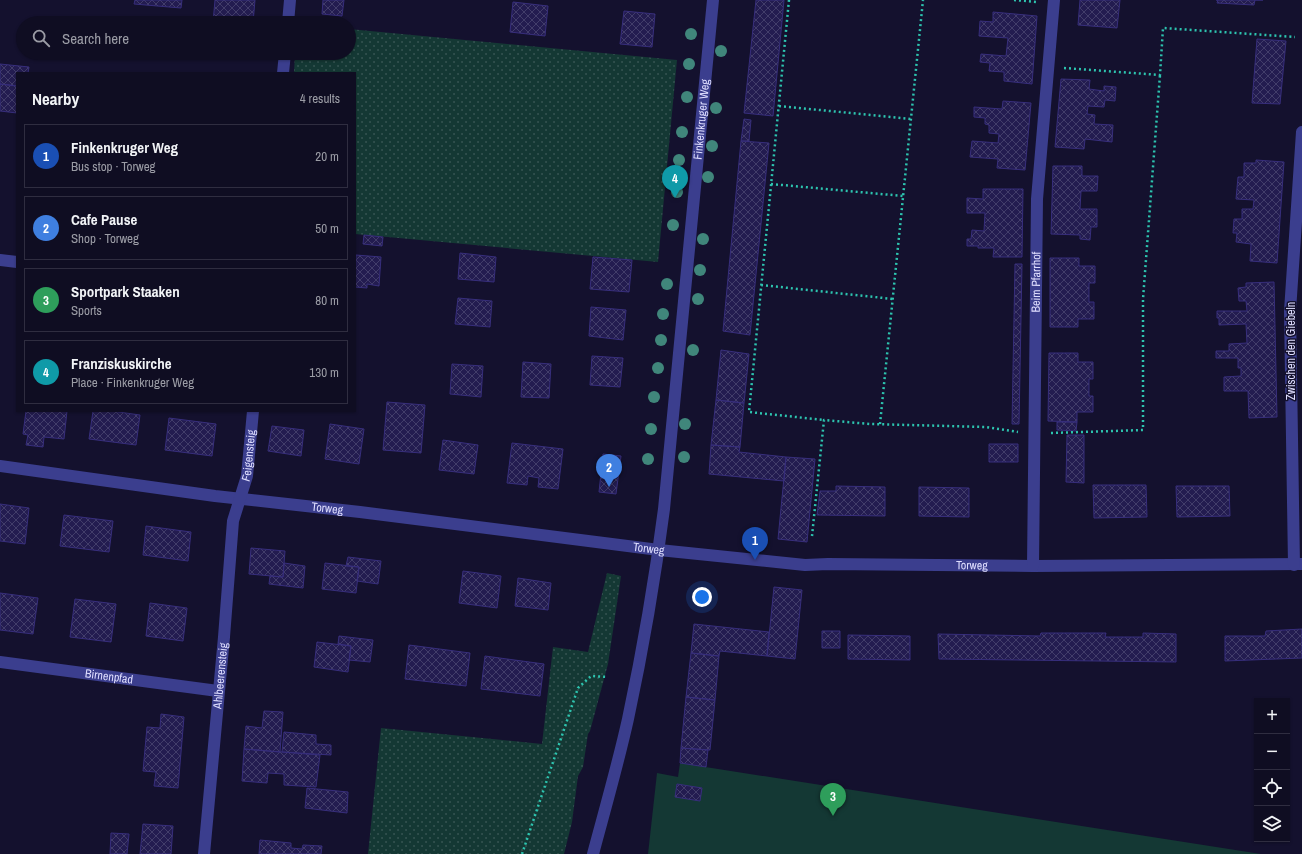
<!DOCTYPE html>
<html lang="en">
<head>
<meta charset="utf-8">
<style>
  :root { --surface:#0f0d22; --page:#1d1b2f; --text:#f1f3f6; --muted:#9b9ca5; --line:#2f2d40; --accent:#0afaff }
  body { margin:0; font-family:"Archivo Narrow",sans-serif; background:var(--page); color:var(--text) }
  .controls { position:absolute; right:12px; bottom:12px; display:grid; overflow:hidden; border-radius:0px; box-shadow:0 1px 3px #0004 }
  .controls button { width:36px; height:36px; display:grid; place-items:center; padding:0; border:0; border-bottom:1px solid var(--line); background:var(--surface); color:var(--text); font:20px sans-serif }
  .you { position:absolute; left:702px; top:597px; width:14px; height:14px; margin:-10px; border:3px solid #fff; border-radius:50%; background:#1a73e8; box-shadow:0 0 0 6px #1a73e833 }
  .badge { display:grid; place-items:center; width:26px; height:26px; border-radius:50%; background:var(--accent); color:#fff; font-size:13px; font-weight:700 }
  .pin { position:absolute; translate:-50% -33px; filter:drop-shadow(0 1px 2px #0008) }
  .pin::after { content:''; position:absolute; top:21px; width:14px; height:12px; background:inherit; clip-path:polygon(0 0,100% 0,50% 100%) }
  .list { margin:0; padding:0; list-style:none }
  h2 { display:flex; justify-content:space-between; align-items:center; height:52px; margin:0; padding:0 16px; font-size:17px }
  h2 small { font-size:13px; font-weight:400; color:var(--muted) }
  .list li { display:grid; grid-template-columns:26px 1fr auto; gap:12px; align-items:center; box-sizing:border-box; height:64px; margin:0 8px 8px; padding:0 8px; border:1px solid var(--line); border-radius:0px }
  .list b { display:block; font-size:15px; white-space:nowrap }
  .list p { margin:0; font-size:13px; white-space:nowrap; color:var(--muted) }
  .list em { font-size:13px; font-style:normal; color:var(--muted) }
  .icon { flex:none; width:22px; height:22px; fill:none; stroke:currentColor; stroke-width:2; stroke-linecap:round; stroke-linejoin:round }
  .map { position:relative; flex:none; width:1302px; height:854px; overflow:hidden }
  .search { position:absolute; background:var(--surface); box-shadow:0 1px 3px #0004; left:16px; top:16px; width:340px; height:44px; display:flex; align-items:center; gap:10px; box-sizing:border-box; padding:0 14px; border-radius:22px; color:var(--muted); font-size:15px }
  .panel { position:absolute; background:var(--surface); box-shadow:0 1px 3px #0004; left:16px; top:72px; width:340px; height:340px; border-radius:0px }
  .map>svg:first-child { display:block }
</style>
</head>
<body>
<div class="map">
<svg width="1302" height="854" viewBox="0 0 1302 854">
  <defs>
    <pattern id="grass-dots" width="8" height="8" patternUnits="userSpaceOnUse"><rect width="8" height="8" fill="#143834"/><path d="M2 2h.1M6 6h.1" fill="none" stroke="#365452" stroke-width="1.8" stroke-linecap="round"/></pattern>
    <pattern id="building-cross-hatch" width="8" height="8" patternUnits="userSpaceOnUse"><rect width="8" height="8" fill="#231c50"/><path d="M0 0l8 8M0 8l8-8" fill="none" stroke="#423d6a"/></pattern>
  </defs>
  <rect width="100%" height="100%" fill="#14112e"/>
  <!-- grass -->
  <path fill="url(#grass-dots)" d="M349,29L677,60L658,262L355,234V73H294L295,53H349Z
    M607,573L621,576L608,664L590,731L588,734L583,767L578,776L572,822L564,854H368L381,728L542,744L553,647L588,652Z"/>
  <!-- park -->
  <path fill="#143834" d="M680,763L1261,854H648L657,773L678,777Z"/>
  <!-- building -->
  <path fill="url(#building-cross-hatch)" stroke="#372e7c" d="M135,0H182L181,8L134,4Z
    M215,0H255L253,23H213Z
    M323,0H344L342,16L322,14Z
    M756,0H784L773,116L744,113Z
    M1080,0H1120L1117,28L1078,25Z
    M1216,0H1263H1255L1254,5L1217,3L1218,0Z
    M513,2L548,6L545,36L510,32Z
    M624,11L655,14L652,47L620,44Z
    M993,12L1037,16L1032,84L1004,81V72L989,71L990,63L980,62L981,54L1006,56L1008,38L979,36L980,21L993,22Z
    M1257,39L1286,41L1280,104L1252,103Z
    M0,64L29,67L28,73H17V86L0,84Z
    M1061,79L1090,80L1089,89L1104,91V86L1116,87L1115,101L1105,100L1104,107L1088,106L1087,114L1095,115L1094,124L1113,125L1112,142L1085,139L1084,149L1055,147Z
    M0,84L17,86V113L0,111Z
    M1003,101L1031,103L1025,170L997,168L998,159L970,157L972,141L998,143L999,134L989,133V125L985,124V118L974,117V107L1002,109Z
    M744,119L751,120L749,141H741Z
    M741,141L769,143L750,335L723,331Z
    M1256,160L1284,162L1277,263L1250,261L1251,244L1236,242L1237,233H1233L1234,219H1242V209H1253L1254,200L1236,199L1238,177H1244V163H1256Z
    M1053,166H1082V176H1098L1097,191H1081L1080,209H1097V227H1091L1090,240L1080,239V235L1051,234Z
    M983,189H1023L1022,257H993L994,248H978V246H967V239H971L972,230L984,231L985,213H967V198L983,199Z
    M364,235L383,237L382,246L363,244Z
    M460,253L496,257L494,282L458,279Z
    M356,255L381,257L379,286L367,284V288L355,287Z
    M593,257L632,260L629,292L590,289Z
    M1050,258H1079V266H1095V283H1089V302H1094V319H1078V327H1050Z
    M1015,264H1022L1019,424H1012Z
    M1274,282L1277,417L1249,418L1248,391H1224V377L1241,376V368H1238V358H1216V351H1229V344L1247,343L1246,324L1219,325V318H1217V311H1247L1246,301H1239L1238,288L1246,287V283Z
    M458,298L492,301L490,327L455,324Z
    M591,307L626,310L623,340L589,336Z
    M721,350L749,354L744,403L716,400Z
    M1049,353H1078V362H1093V379H1089V396H1093V412H1077V422L1048,421Z
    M592,356L623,358L620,387L590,385Z
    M523,362L551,364L549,398L521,397Z
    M452,364L483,366L481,397L450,394Z
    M716,400L744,403L740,447L711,445Z
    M387,402L425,405L421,453L383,450Z
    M26,411H67L64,439L44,437L43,447L26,445L28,435L23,434Z
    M93,411H112L140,415L136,445L89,439Z
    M169,418L216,424L212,456L165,450Z
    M1057,422H1077L1076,431L1057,430Z
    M330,424L364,429L359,464L325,459Z
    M272,426L304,430L301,456L268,451Z
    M1067,435H1084V483L1066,482Z
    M443,440L478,445L474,474L439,470Z
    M512,443L563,449L558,489L538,487L539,478L528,476L527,485L507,483Z
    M989,444H1018V462H989Z
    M711,445L740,447L739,452L786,457L784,481L709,474Z
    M603,454L621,456L616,494L599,492Z
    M786,457L815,459L807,542L778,539Z
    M1093,485H1146L1147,517L1094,518Z
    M836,486L885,487V516L817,515L820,491H836Z
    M1176,486H1229L1230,516L1177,517Z
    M919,487L969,488V517L919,516Z
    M0,504L29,508L25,544L0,541Z
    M64,515L113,521L109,552L60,546Z
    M146,526L191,532L188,561L143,555Z
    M251,548L285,551L283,577L249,574Z
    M348,557L381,561L378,584L357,581L359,567L346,566Z
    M284,563L305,566L303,588L269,584L270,576L283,577Z
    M325,563L359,567L356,593L322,589Z
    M463,571L501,576L497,608L459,603Z
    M518,578L551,583L548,610L515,606Z
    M774,587L802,590L795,659L767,656Z
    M0,593L38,598L33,634L0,630Z
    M75,599L116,604L111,642L70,637Z
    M150,603L187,608L183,641L146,636Z
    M694,624L769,632L767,656L720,651L719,656L691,653Z
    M1302,629V658L1225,661V636H1265L1266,631Z
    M822,631H840V648H822Z
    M1041,633H1106L1105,637H1143V633L1176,634V662L939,659L938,634L1040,636Z
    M848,635L910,636V660L848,659Z
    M339,636L373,640L370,662L349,660L351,646L338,644Z
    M317,642L351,646L348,672L314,667Z
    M409,645L470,653L466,686L405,679Z
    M691,653L719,656L715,700L686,697Z
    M485,656L544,664L540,696L481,689Z
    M686,697L715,700L710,750L681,748Z
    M264,711L283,712L280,752L244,749L246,726L262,728Z
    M161,714L184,717L178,788L154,786L156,772L143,771L147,727L160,728Z
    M284,732L316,735V744L331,745V755L282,752Z
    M681,748L708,750L706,767L680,763Z
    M244,749L320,755L316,787L284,785V774L268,773L267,783L242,781Z
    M677,784L702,788L700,801L675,797Z
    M307,788L348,792L347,813L305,808Z
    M143,824L173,826L171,854H140Z
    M111,833L129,834L127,854H110Z
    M260,840L291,843V848L302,849L303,845L322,846L321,854H259Z"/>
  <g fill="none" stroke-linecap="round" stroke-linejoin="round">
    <!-- path -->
    <path stroke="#2dc4af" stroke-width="2.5" stroke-dasharray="2 3" stroke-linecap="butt" d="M789,0L749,412L824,420
      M1014,0L1037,2
      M1064,68L1160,75L1163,28L1295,37
      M779,106L911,119
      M771,184L903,196
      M761,285L893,299
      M880,424L923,0
      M1051,433L1143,430V299L1160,75
      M812,536L824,420L870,424L986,427L1018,432
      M522,854L578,688L591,676L608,677"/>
    <!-- minor -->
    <g stroke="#3b3e8e" stroke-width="12">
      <path d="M288,23L290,0"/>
      <path d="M283,73L285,53"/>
      <path d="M0,260L17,262"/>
      <path id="s1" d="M0,466L215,496L360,512L659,550L805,565L828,564L1033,566L1302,564"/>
      <path d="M1294,565L1290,311L1302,132"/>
      <path id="s2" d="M1033,566L1037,199L1054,0"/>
      <path id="s3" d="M0,662L218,691"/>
      <path id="s4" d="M204,854L224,637L233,521L247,476L253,411"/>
      <path id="s5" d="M593,854C605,809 618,764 628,719C643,649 655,579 664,509L713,0"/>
    </g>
  </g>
  <!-- trees -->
  <g fill="#40867b">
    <circle cx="691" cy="34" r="6"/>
    <circle cx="721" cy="51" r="6"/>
    <circle cx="689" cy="64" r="6"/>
    <circle cx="687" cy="97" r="6"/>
    <circle cx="716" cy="108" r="6"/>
    <circle cx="682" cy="132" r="6"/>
    <circle cx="712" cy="146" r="6"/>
    <circle cx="679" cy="160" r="6"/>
    <circle cx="708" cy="177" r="6"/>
    <circle cx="677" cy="192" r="6"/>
    <circle cx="673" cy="225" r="6"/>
    <circle cx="703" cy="239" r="6"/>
    <circle cx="700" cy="270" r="6"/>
    <circle cx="667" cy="284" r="6"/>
    <circle cx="698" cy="299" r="6"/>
    <circle cx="663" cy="314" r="6"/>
    <circle cx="661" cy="340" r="6"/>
    <circle cx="693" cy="350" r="6"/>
    <circle cx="658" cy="368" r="6"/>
    <circle cx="654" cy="397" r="6"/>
    <circle cx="685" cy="424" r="6"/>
    <circle cx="651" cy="429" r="6"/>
    <circle cx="684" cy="457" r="6"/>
    <circle cx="648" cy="459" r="6"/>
  </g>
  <g text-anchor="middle" stroke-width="3" stroke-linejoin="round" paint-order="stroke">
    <!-- street labels -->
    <g font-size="12" fill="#dfdeff" stroke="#14112e">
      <text dy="4" stroke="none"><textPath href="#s5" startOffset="744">Finkenkruger Weg</textPath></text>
      <text dy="4" stroke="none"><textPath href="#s2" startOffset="284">Beim Pfarrhof</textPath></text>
      <text transform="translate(1291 351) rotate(-90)" y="4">Zwischen den Giebeln</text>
      <text dy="4" stroke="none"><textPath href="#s4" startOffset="402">Feigensteig</textPath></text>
      <text dy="4" stroke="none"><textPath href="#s1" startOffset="330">Torweg</textPath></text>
      <text dy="4" stroke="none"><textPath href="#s1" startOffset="654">Torweg</textPath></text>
      <text dy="4" stroke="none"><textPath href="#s1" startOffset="978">Torweg</textPath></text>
      <text dy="4" stroke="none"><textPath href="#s4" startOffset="179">Ahlbeerensteig</textPath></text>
      <text dy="4" stroke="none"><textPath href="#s3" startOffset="110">Birnenpfad</textPath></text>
    </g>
  </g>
</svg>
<div class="controls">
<button>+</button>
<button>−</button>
<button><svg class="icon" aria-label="locate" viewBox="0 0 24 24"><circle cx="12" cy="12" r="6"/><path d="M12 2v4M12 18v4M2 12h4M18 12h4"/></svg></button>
<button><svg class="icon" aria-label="layers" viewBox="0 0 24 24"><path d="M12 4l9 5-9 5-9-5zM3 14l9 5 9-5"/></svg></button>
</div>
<div class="you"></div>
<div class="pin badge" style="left:755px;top:560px;background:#1a4fb4">1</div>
<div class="pin badge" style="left:609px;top:487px;background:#3f7fe0">2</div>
<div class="pin badge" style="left:833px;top:816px;background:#2e9e5b">3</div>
<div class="pin badge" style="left:675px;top:198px;background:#0f9aa8">4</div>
<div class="search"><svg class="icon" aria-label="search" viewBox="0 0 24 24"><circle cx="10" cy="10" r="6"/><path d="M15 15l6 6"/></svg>Search here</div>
<section class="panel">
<h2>Nearby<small>4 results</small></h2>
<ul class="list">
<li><span class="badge" style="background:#1a4fb4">1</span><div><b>Finkenkruger Weg</b><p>Bus stop · Torweg</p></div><em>20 m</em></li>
<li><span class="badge" style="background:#3f7fe0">2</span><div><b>Cafe Pause</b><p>Shop · Torweg</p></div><em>50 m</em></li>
<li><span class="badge" style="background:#2e9e5b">3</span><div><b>Sportpark Staaken</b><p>Sports</p></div><em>80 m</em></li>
<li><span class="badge" style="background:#0f9aa8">4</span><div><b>Franziskuskirche</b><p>Place · Finkenkruger Weg</p></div><em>130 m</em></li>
</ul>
</section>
</div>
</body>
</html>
